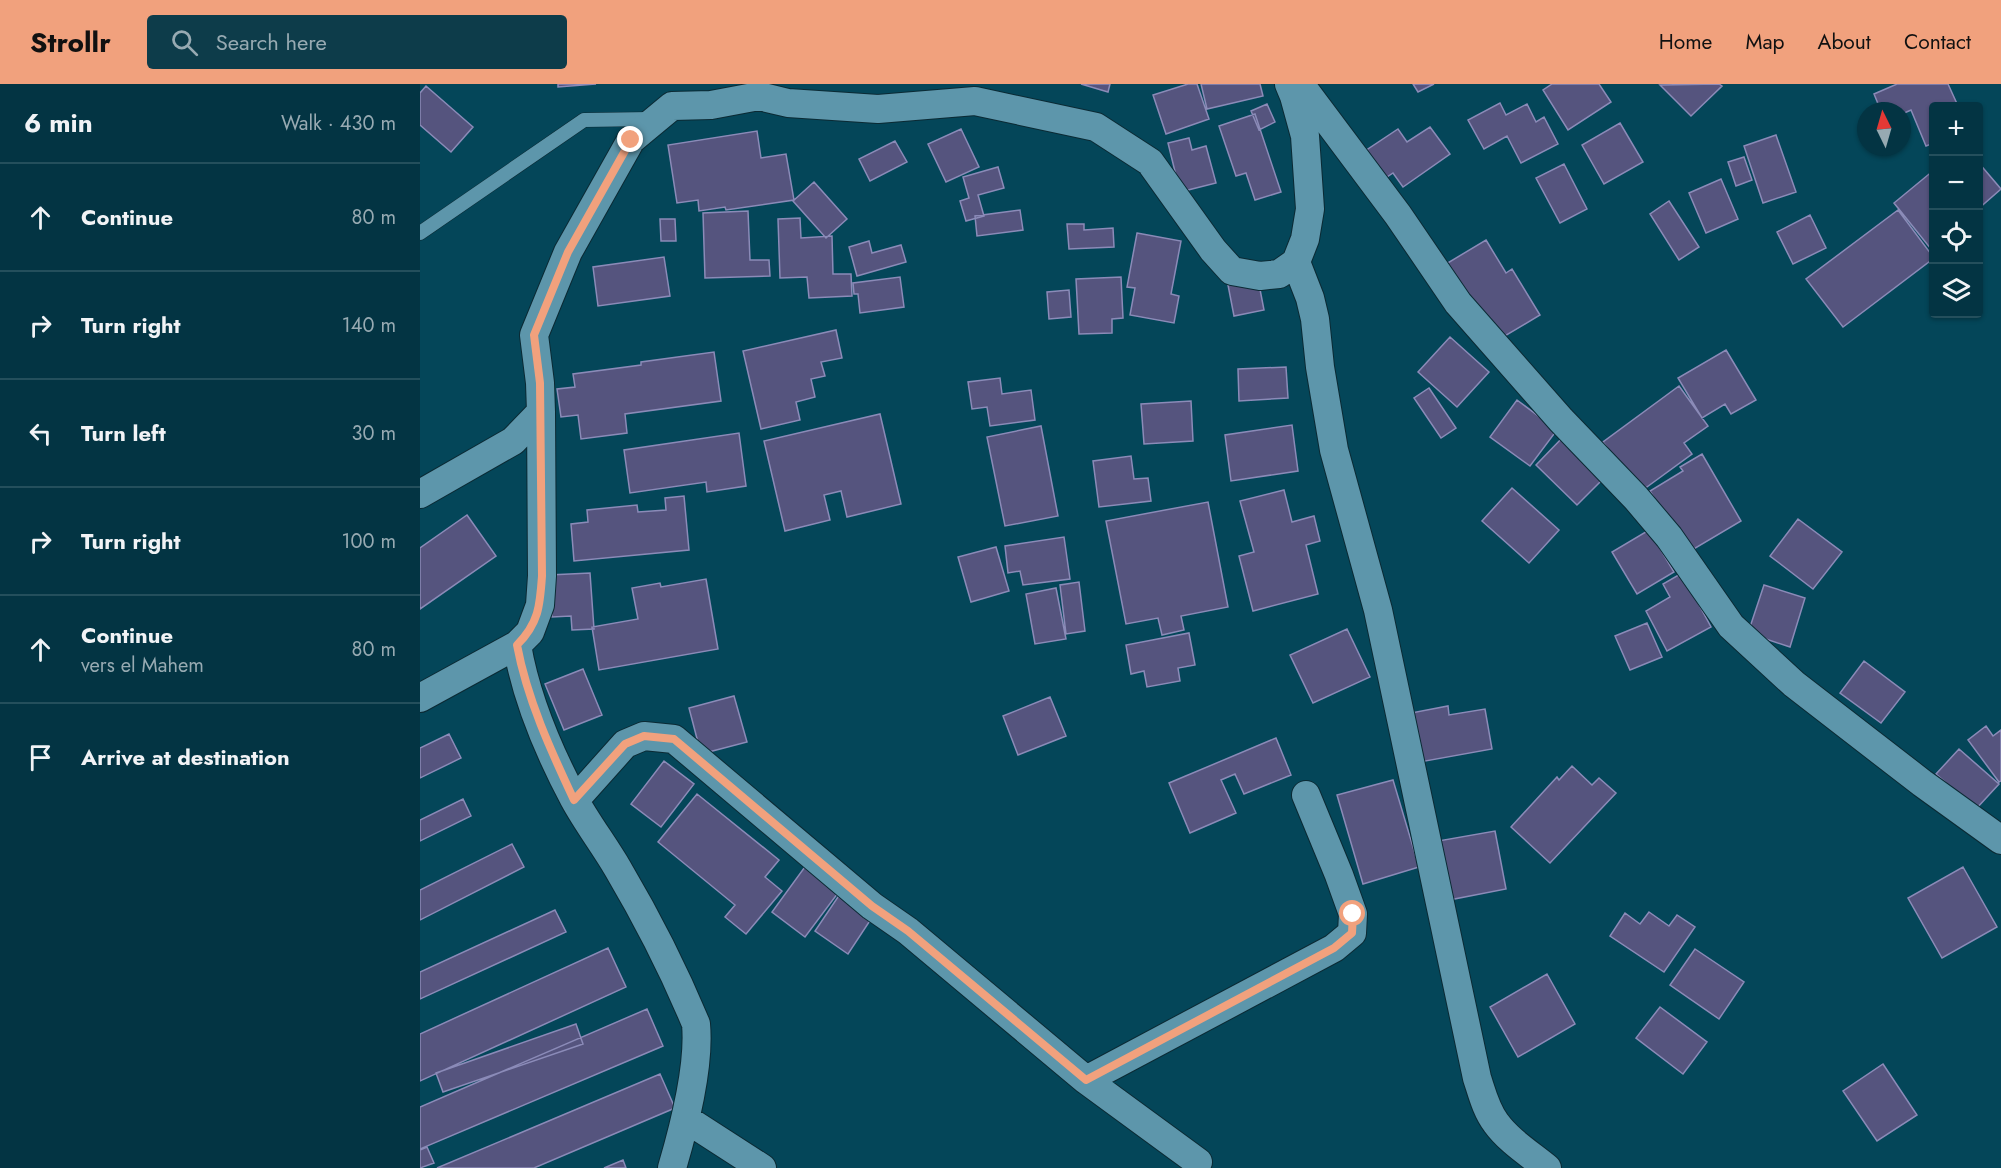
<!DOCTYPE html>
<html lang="en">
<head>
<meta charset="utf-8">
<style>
  :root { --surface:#033443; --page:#0d3c4a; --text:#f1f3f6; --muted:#97aab2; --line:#244f5c; --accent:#f1a17d }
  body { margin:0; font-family:Jost,sans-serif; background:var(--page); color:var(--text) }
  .controls { position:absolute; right:18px; top:18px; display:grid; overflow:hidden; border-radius:6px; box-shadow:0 2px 4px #0004 }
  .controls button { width:54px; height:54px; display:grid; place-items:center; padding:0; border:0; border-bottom:2px solid var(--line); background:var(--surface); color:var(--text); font:30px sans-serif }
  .compass { position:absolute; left:1437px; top:18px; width:54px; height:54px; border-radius:50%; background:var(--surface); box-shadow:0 2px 4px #0004; rotate:355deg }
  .stop { position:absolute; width:18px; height:18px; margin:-14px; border:4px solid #f1a17d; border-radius:50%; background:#fff }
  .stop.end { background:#f1a17d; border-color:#fff; box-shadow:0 2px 6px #0008 }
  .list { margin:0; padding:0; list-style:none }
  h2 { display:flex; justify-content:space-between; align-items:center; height:78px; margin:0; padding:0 24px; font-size:26px }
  h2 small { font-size:20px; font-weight:400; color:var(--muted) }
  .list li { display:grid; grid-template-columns:39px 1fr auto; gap:18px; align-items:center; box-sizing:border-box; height:108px; padding:0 24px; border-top:2px solid var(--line) }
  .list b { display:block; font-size:22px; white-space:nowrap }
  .list p { margin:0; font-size:20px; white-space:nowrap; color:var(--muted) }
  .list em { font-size:20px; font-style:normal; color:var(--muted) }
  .icon { flex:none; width:33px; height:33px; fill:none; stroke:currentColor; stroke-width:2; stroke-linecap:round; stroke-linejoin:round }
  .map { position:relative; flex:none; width:1581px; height:1084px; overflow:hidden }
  header { display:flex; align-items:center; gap:36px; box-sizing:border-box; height:84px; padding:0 30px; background:var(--accent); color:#111 }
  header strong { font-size:28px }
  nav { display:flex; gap:33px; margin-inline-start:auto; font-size:21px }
  .search { width:420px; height:54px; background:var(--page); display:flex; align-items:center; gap:15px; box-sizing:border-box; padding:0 21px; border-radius:6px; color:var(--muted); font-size:22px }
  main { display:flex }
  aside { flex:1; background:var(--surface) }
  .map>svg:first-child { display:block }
</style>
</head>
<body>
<header>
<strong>Strollr</strong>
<div class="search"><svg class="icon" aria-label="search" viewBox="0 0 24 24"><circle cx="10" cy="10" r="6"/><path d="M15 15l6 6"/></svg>Search here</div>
<nav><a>Home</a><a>Map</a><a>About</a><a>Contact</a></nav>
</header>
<main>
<aside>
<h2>6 min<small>Walk · 430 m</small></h2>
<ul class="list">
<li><svg class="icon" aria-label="ahead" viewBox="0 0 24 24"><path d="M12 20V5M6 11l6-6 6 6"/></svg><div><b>Continue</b></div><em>80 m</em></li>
<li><svg class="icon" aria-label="right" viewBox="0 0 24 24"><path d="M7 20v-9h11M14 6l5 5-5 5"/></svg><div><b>Turn right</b></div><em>140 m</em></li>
<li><svg class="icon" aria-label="left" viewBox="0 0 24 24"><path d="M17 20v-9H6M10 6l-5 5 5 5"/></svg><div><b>Turn left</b></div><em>30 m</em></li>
<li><svg class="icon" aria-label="right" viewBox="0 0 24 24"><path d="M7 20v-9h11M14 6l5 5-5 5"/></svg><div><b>Turn right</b></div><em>100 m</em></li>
<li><svg class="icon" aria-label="ahead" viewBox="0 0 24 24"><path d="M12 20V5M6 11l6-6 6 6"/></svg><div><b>Continue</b><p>vers el Mahem</p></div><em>80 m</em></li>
<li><svg class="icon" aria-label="arrive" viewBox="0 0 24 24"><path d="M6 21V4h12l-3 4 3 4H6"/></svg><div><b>Arrive at destination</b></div></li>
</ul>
</aside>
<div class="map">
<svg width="1581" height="1084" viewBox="0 0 1581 1084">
  <rect width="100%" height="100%" fill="#044659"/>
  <!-- building -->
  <path fill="#55547e" stroke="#8b8bb8" stroke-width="1.5" d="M138,0H176L138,3Z
    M661,0H690L688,8Z
    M768,0H777L789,35L746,50L733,11Z
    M781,0H840L843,12L787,25Z
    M993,0H1014L998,8Z
    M1132,0H1179L1191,18L1148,46L1123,6Z
    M1299,0L1302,2L1271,32L1240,1Z
    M1477,0H1528L1538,22H1514V59L1506,62L1491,26L1482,30V27H1461L1454,10Z
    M6,2L53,43L31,68L0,41V9Z
    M1080,19L1086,31L1107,20L1116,38L1124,33L1138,60L1101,79L1087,52L1064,65L1048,36Z
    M847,20L855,38L839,46L831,27Z
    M835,30L861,108L835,116L826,89L816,92L799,42Z
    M1200,39L1223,78L1184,100L1162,61Z
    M1010,43L1030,70L983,103L973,89L964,95L945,67L978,45L987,58Z
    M541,45L559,83L526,98L508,60Z
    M337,47L341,74L366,70L374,116L306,126L305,123L279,127L278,116L257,119L248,61Z
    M1356,51L1376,108L1343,119L1324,62Z
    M769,54L772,66L786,62L796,99L760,108L748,59Z
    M475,57L487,78L450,97L439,75Z
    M1324,73L1332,96L1316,102L1308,78Z
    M1558,78L1581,105L1558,125Z
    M1144,80L1167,125L1140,139L1116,94Z
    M578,83L584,104L558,111L564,132L546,137L540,117L549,114L543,93Z
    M1514,86V163L1511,165L1474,119Z
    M1301,95L1318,135L1286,149L1269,109Z
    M394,98L427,135L406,154L373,117Z
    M1249,117L1279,163L1259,176L1230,130Z
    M600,126L603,146L557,152L555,132Z
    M1478,126L1514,174L1423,243L1386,195Z
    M328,127L330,176H349L350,192L285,194L283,129Z
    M1390,131L1406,164L1373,180L1357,148Z
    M380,134L381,154L412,152L413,190H431L432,212L389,214L387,193L360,194L358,135Z
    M240,135H255L256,157H241Z
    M647,140H664V146L693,144L694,163L649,165Z
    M717,149L761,157L751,210L759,212L754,239L710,231L715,204L707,203Z
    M1066,156L1086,189L1092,185L1120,231L1073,259L1026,180Z
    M449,157L452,169L481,161L486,178L437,192L429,163Z
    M244,173L250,212L178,222L173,183Z
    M480,193L484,223L440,229L438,210H434L433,199Z
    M701,193L703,234L692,235V249L659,250L656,195Z
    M838,195L844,226L814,232L808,201Z
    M649,206L651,233L629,235L627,208Z
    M416,246L422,274L401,278L405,292L391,295L395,313L376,318L380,336L341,345L323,267Z
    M1030,253L1069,288L1037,323L998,288Z
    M1306,266L1336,316L1311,330L1305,320L1282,334L1258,294Z
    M294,268L301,317L205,330L207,349L161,355L158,331L141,333L137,305L155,303L153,290L221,281V278Z
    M866,283L868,314L819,317L818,285Z
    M580,294L582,310L611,306L615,336L570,342L567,323L552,325L548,298Z
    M1259,302L1288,342L1264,359L1272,370L1220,408L1183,358Z
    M1009,304L1036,344L1021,354L994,314Z
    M1097,316L1137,346L1110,382L1070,353Z
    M771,317L773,357L724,360L721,320Z
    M460,330L481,420L427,433L421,407L404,411L410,436L365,447L344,357Z
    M872,341L878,387L811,397L805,351Z
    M621,342L638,432L585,442L567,353Z
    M319,349L326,402L287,408L286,398L210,409L204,366Z
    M1144,352L1185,393L1157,421L1116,381Z
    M1282,370L1321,437L1267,469L1230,407L1263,387L1260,383Z
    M711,372L714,395L728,394L731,417L679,423L673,377Z
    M1092,404L1139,446L1109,479L1062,437Z
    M864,406L872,438L894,432L900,457L886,461L898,510L833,527L819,472L834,468L820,417Z
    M264,412L269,466L154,477L151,440L168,438L167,426L217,421L218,428L246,426L245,414Z
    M788,418L808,523L761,532L764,546L742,551L738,534L706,540L686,437Z
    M47,431L76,472L0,525V464Z
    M1378,435L1422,468L1393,505L1350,472Z
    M1229,446L1254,488L1217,510L1192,468Z
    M644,453L650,495L603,501L600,487L588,489L585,462Z
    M576,463L589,507L551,518L538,473Z
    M170,489L174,545L152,546L151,532L132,533L129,491Z
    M1262,489L1291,543L1247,567L1226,527L1250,513L1243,500Z
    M286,495L298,565L179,586L172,543L218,535L212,504L240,499L241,503Z
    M659,498L665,547L646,550L640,501Z
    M1344,501L1385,514L1370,563L1328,549Z
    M636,504L646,555L615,560L606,510Z
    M1227,539L1242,573L1210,586L1195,552Z
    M927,545L950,593L893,619L870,571Z
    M769,549L775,581L758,584L760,597L727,603L724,587L711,590L706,561Z
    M1444,577L1485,608L1461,639L1420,609Z
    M163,585L182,631L144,646L125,600Z
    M314,612L327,658L281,670L269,624Z
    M630,613L646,652L598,671L583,632Z
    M1028,622L1029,631L1065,625L1072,665L1000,678L991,629Z
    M1566,642L1573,652L1581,646V697L1579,698L1548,656Z
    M29,650L41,674L0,694V664Z
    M856,654L871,691L824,710L815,690L801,696L816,729L770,749L749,699Z
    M1539,665L1579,700L1556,725L1516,690Z
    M244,677L274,700L241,743L211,720Z
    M1152,682L1172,701L1179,694L1196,709L1130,779L1091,743L1137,693L1139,696Z
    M973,696L999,783L943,800L917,711Z
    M277,710L359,776L345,793L362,807L326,850L305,833L315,821L238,758Z
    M43,715L51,732L0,757V736Z
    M1075,747L1086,805L1029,816L1018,757Z
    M92,760L104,783L0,836V806Z
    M387,780L421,805L385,853L352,828Z
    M1543,783L1577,843L1522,874L1488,814Z
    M424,804L457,826L428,870L395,847Z
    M135,826L146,848L0,915V888Z
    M1229,828L1249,842L1257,831L1275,843L1244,888L1190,852L1205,829L1220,840Z
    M188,864L206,903L0,997V950Z
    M1275,865L1324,898L1299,935L1250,901Z
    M1127,890L1155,940L1098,973L1070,923Z
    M1240,923L1287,958L1263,990L1216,954Z
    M227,925L243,962L0,1065V1023Z
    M156,940L163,960L23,1008L16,989Z
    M1463,980L1497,1031L1457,1057L1423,1007Z
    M240,990L255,1024L114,1084H17Z
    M7,1063L14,1079L0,1084V1066Z
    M203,1076L206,1084H184Z"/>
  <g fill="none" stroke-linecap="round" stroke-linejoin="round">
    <!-- lane casing -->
    <g stroke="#0b2a34" stroke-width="15">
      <path id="lane" d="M0,149L164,36L231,35"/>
    </g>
    <!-- street casing -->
    <g stroke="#0b2a34" stroke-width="30">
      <path id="street" d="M880,0L978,131L1038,219L1141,336L1216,414L1249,453L1311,542L1374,600L1502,699L1581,756
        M876,178L890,214L895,235L900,283L914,366L958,526L1057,994C1062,1009 1066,1026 1076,1039C1089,1057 1110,1070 1127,1084
        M0,410L93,357L121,328L120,299L114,251L148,168L211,56L252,22L291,21L339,12L368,19L458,25L555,17L676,43L730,78L793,166L812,187L840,192L859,190L876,178L885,155L890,125L885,52L874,12L869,0
        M97,561C106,614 129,668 154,715C167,739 184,761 198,785C227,834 254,887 276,940C280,983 264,1043 252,1084
        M0,614L97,561L110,548L120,521L122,492L121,328
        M155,716L205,660L224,652L254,655L452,822L488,847L666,996L778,1078
        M666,996L914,864L932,849L933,830L919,791L886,711
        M266,1035L342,1084"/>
    </g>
    <!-- lane -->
    <use href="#lane" stroke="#5d96ab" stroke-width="14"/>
    <!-- street -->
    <use href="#street" stroke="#5d96ab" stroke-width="28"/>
  </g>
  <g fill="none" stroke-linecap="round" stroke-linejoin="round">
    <!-- route -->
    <path stroke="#f1a17d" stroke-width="8" d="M211,56L148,168L114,251L120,299L122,492C120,521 119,539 97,561C107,615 131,667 154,716L205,660L224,652L254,655L452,822L488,847L666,996L914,864L932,849L933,830"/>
  </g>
</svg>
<div class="controls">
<button>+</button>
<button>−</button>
<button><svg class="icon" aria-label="locate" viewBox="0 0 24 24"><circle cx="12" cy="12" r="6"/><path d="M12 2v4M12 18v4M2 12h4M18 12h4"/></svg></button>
<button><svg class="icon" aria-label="layers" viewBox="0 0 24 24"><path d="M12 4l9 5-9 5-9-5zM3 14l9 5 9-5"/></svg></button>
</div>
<svg class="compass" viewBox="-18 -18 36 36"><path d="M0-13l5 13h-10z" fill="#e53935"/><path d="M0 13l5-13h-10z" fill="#97aab2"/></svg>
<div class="stop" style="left:933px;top:830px"></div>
<div class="stop end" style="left:211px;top:56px"></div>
</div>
</main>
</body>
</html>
